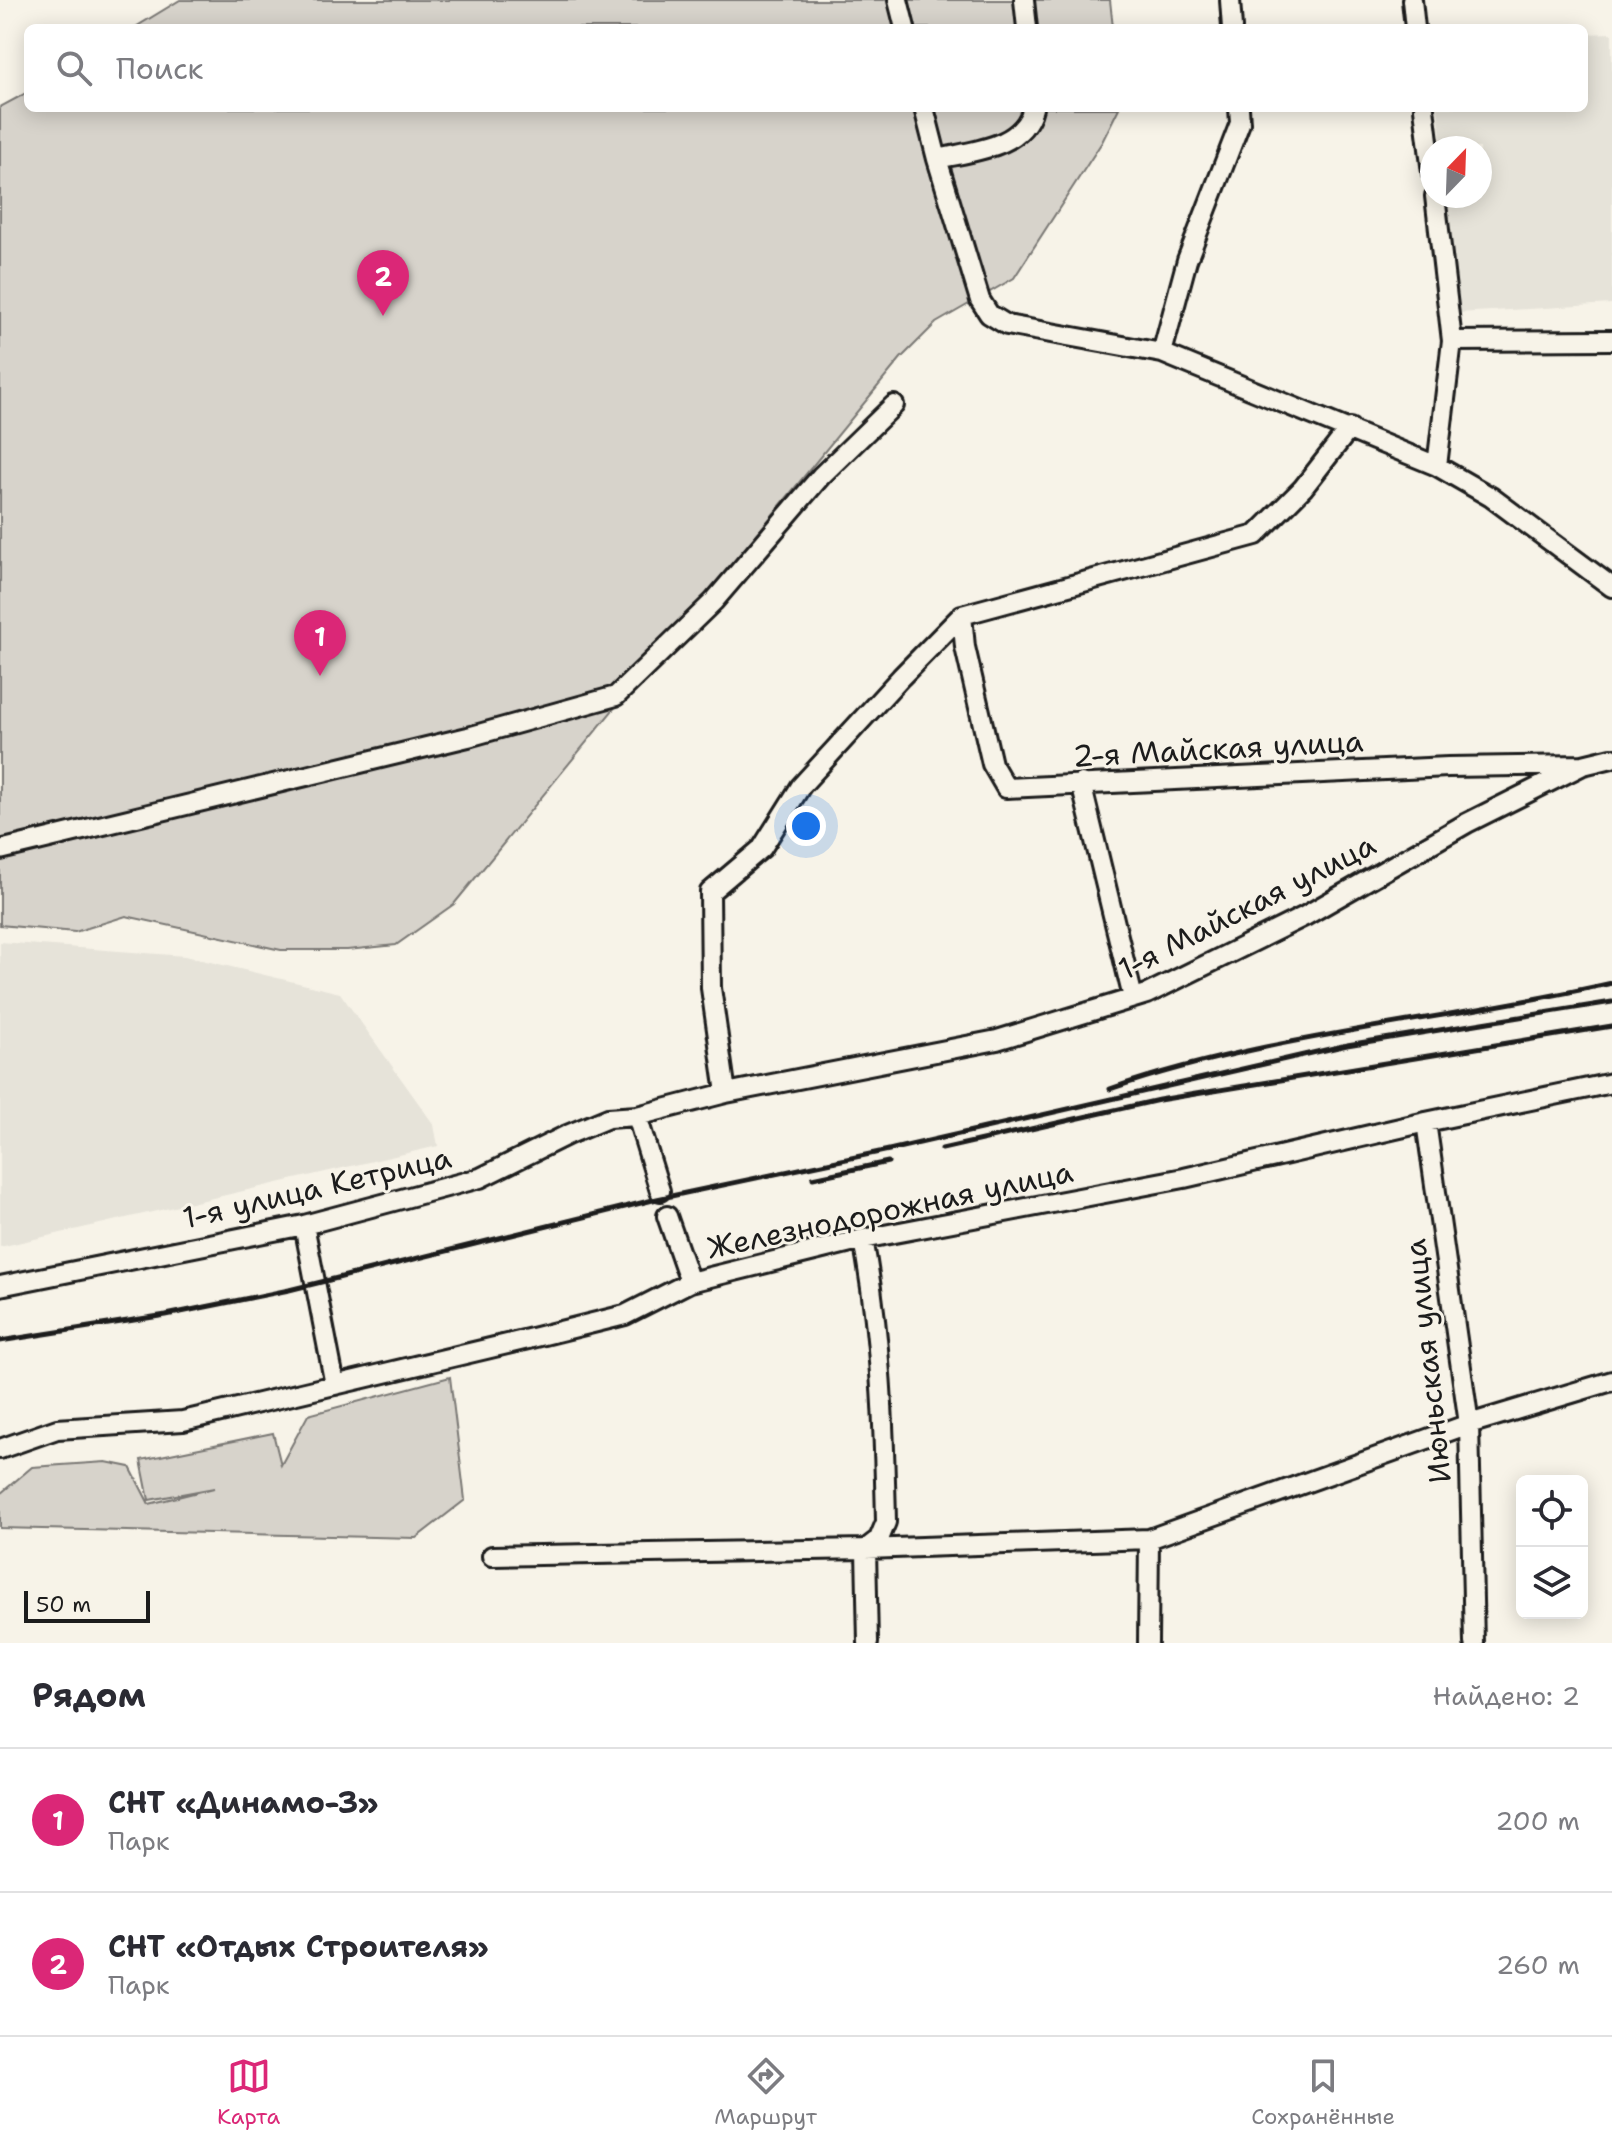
<!DOCTYPE html>
<html lang="ru">
<head>
<meta charset="utf-8">
<style>
  :root { --surface:#fff; --page:#f2f2f3; --text:#2b2b33; --muted:#7c7c81; --line:#e1e1e2; --accent:#db2777 }
  body { margin:0; font-family:"Shantell Sans",sans-serif; background:var(--page); color:var(--text) }
  .controls { position:absolute; right:24px; bottom:24px; display:grid; overflow:hidden; border-radius:12px; box-shadow:0 4px 20px #0003 }
  .controls button { width:72px; height:72px; display:grid; place-items:center; padding:0; border:0; border-bottom:2px solid var(--line); background:var(--surface); color:var(--text); font:40px sans-serif }
  .compass { position:absolute; left:1420px; top:136px; width:72px; height:72px; border-radius:50%; background:var(--surface); box-shadow:0 4px 20px #0003; rotate:23deg }
  .scale { position:absolute; left:24px; bottom:20px; width:126px; box-sizing:border-box; padding-left:8px; border:4px solid #1c1c1c; border-top:0; font-size:22px; line-height:28px; white-space:nowrap; color:#1c1c1c; -webkit-text-stroke:6px #f7f3e8; paint-order:stroke }
  .you { position:absolute; left:806px; top:826px; width:28px; height:28px; margin:-20px; border:6px solid #fff; border-radius:50%; background:#1a73e8; box-shadow:0 0 0 12px #1a73e833 }
  .badge { display:grid; place-items:center; width:52px; height:52px; border-radius:50%; background:var(--accent); color:#fff; font-size:26px; font-weight:700 }
  .pin { position:absolute; translate:-50% -66px; filter:drop-shadow(0 2px 4px #0008) }
  .pin::after { content:''; position:absolute; top:42px; width:28px; height:24px; background:inherit; clip-path:polygon(0 0,100% 0,50% 100%) }
  .list { margin:0; padding:0; list-style:none }
  h2 { display:flex; justify-content:space-between; align-items:center; height:104px; margin:0; padding:0 32px; font-size:34px }
  h2 small { font-size:26px; font-weight:400; color:var(--muted) }
  .list li { display:grid; grid-template-columns:52px 1fr auto; gap:24px; align-items:center; box-sizing:border-box; height:144px; padding:0 32px; border-top:2px solid var(--line) }
  .list b { display:block; font-size:30px; white-space:nowrap }
  .list p { margin:0; font-size:26px; white-space:nowrap; color:var(--muted) }
  .list em { font-size:26px; font-style:normal; color:var(--muted) }
  .icon { flex:none; width:44px; height:44px; fill:none; stroke:currentColor; stroke-width:2; stroke-linecap:round; stroke-linejoin:round }
  .map { position:relative; flex:none; width:1612px; height:1643px; overflow:hidden }
  .search { position:absolute; background:var(--surface); box-shadow:0 4px 20px #0003; left:24px; right:24px; top:24px; height:88px; display:flex; align-items:center; gap:20px; box-sizing:border-box; padding:0 28px; border-radius:12px; color:var(--muted); font-size:30px }
  .sheet { height:392px; background:var(--surface) }
  nav { display:flex; justify-content:space-around; align-items:center; box-sizing:border-box; height:112px; border-top:2px solid var(--line); background:var(--surface); font-size:22px; color:var(--muted) }
  nav a { display:grid; justify-items:center; gap:4px }
  nav .on { color:var(--accent) }
  .map>svg:first-child { display:block }
</style>
</head>
<body>
<div class="map">
<svg width="1612" height="1643" viewBox="0 0 1612 1643">
  <rect width="100%" height="100%" fill="#f7f3e8"/>
  <filter id="ink" filterUnits="userSpaceOnUse"><feTurbulence type="fractalNoise" baseFrequency=".0125" numOctaves="2"/><feDisplacementMap in="SourceGraphic" scale="16" xChannelSelector="R" yChannelSelector="G"/><feConvolveMatrix kernelMatrix="1 2 1 2 8 2 1 2 1" color-interpolation-filters="sRGB"/></filter>
  <g filter="url(#ink)">
    <!-- built -->
    <path fill="#e6e3d9" d="M1612,33V304L1457,313L1446,196H1480V148H1442L1438,108H1584V34Z
      M0,942L185,956L340,993L434,1125L438,1146L0,1247Z"/>
    <!-- green -->
    <path fill="#d7d3cb" stroke="#7a7874" stroke-width="2" d="M180,0H1110L1113,28H134Z
      M28,92V108H1119L1102,142L1014,278L936,323L901,358L454,904L396,945L347,950H281L126,916L75,932L0,925V107Z
      M450,1377L465,1500L416,1538L0,1528V1494L32,1467L106,1462L130,1467L149,1504L214,1488L149,1500L141,1460L273,1433L281,1465L308,1415Z"/>
    <g fill="none" stroke-linecap="round" stroke-linejoin="round">
      <!-- minor casing -->
      <g stroke="#1c1c1c" stroke-width="24">
        <path id="minor" d="M898,0L905,28
          M1024,0L1027,28
          M1230,0L1232,28
          M1412,0L1415,28
          M924,108L937,159L980,300L989,314L1007,325L1162,353L1437,466L1491,497L1612,587
          M1424,108L1432,173
          M937,159C971,151 1023,149 1033,108
          M1435,196L1452,341L1437,466
          M1452,341L1612,340
          M1162,353L1187,260L1240,123L1239,108
          M962,615L965,647L992,764L1006,788L1448,767L1583,765L1612,758
          M1081,783L1133,998
          M0,850L468,737L616,696L714,601L821,476L894,405
          M726,1093L711,988L710,892L762,848L801,786L901,677L962,615L1256,535L1303,488L1350,428
          M637,1116L660,1191
          M1426,1122L1469,1424L1474,1643
          M667,1216L690,1282
          M304,1225L335,1385
          M863,1239C881,1335 884,1425 886,1522L879,1539L866,1549L868,1643
          M0,1286L304,1225L480,1178L567,1135L608,1118L637,1116L726,1093L997,1040L1147,994L1305,916L1467,823L1583,765
          M0,1449L57,1429L183,1421L528,1339L625,1315L690,1282L863,1239L1184,1178L1426,1122L1612,1083
          M492,1556L866,1549L1149,1539L1469,1424L1612,1381
          M1148,1643L1149,1539"/>
      </g>
      <!-- minor -->
      <use href="#minor" stroke="#f7f3e8" stroke-width="18"/>
      <!-- rail -->
      <path stroke="#1c1c1c" stroke-width="5" d="M1110,1089C1272,1033 1445,1021 1612,983
        M942,1149L1159,1100L1612,1026
        M813,1178L888,1162
        M0,1341L166,1315L289,1290L657,1199L889,1150L1347,1045L1612,1002"/>
    </g>
  </g>
  <g text-anchor="middle" stroke-width="6" stroke-linejoin="round" paint-order="stroke">
    <!-- street labels -->
    <g font-size="30" fill="#1c1c1c" stroke="#f7f3e8">
      <text transform="translate(1218 749) rotate(-3)" y="10">2-я Майская улица</text>
      <text transform="translate(1247 907) rotate(-27)" y="10">1-я Майская улица</text>
      <text transform="translate(317 1188) rotate(-13)" y="10">1-я улица Кетрица</text>
      <text transform="translate(890 1210) rotate(-12)" y="10">Железнодорожная улица</text>
      <text transform="translate(1428 1361) rotate(-96)" y="10">Июньская улица</text>
    </g>
  </g>
</svg>
<div class="controls">
<button><svg class="icon" aria-label="locate" viewBox="0 0 24 24"><circle cx="12" cy="12" r="6"/><path d="M12 2v4M12 18v4M2 12h4M18 12h4"/></svg></button>
<button><svg class="icon" aria-label="layers" viewBox="0 0 24 24"><path d="M12 4l9 5-9 5-9-5zM3 14l9 5 9-5"/></svg></button>
</div>
<svg class="compass" viewBox="-18 -18 36 36"><path d="M0-13l5 13h-10z" fill="#e53935"/><path d="M0 13l5-13h-10z" fill="#7c7c81"/></svg>
<div class="scale">50 m</div>
<div class="you"></div>
<div class="pin badge" style="left:320px;top:676px">1</div>
<div class="pin badge" style="left:383px;top:316px">2</div>
<div class="search"><svg class="icon" aria-label="search" viewBox="0 0 24 24"><circle cx="10" cy="10" r="6"/><path d="M15 15l6 6"/></svg>Поиск</div>
</div>
<section class="sheet">
<h2>Рядом<small>Найдено: 2</small></h2>
<ul class="list">
<li><span class="badge">1</span><div><b>СНТ «Динамо-3»</b><p>Парк</p></div><em>200 m</em></li>
<li><span class="badge">2</span><div><b>СНТ «Отдых Строителя»</b><p>Парк</p></div><em>260 m</em></li>
</ul>
</section>
<nav>
<a class="on"><svg class="icon" aria-label="map" viewBox="0 0 24 24"><path d="M3 6l6-2 6 2 6-2v14l-6 2-6-2-6 2zM9 4v14M15 6v14"/></svg>Карта</a>
<a><svg class="icon" aria-label="directions" viewBox="0 0 24 24"><path d="M12 3l9 9-9 9-9-9zM9 14v-3h6M13 9l2 2-2 2"/></svg>Маршрут</a>
<a><svg class="icon" aria-label="saved" viewBox="0 0 24 24"><path d="M7 4h10v16l-5-4-5 4z"/></svg>Сохранённые</a>
</nav>
</body>
</html>
